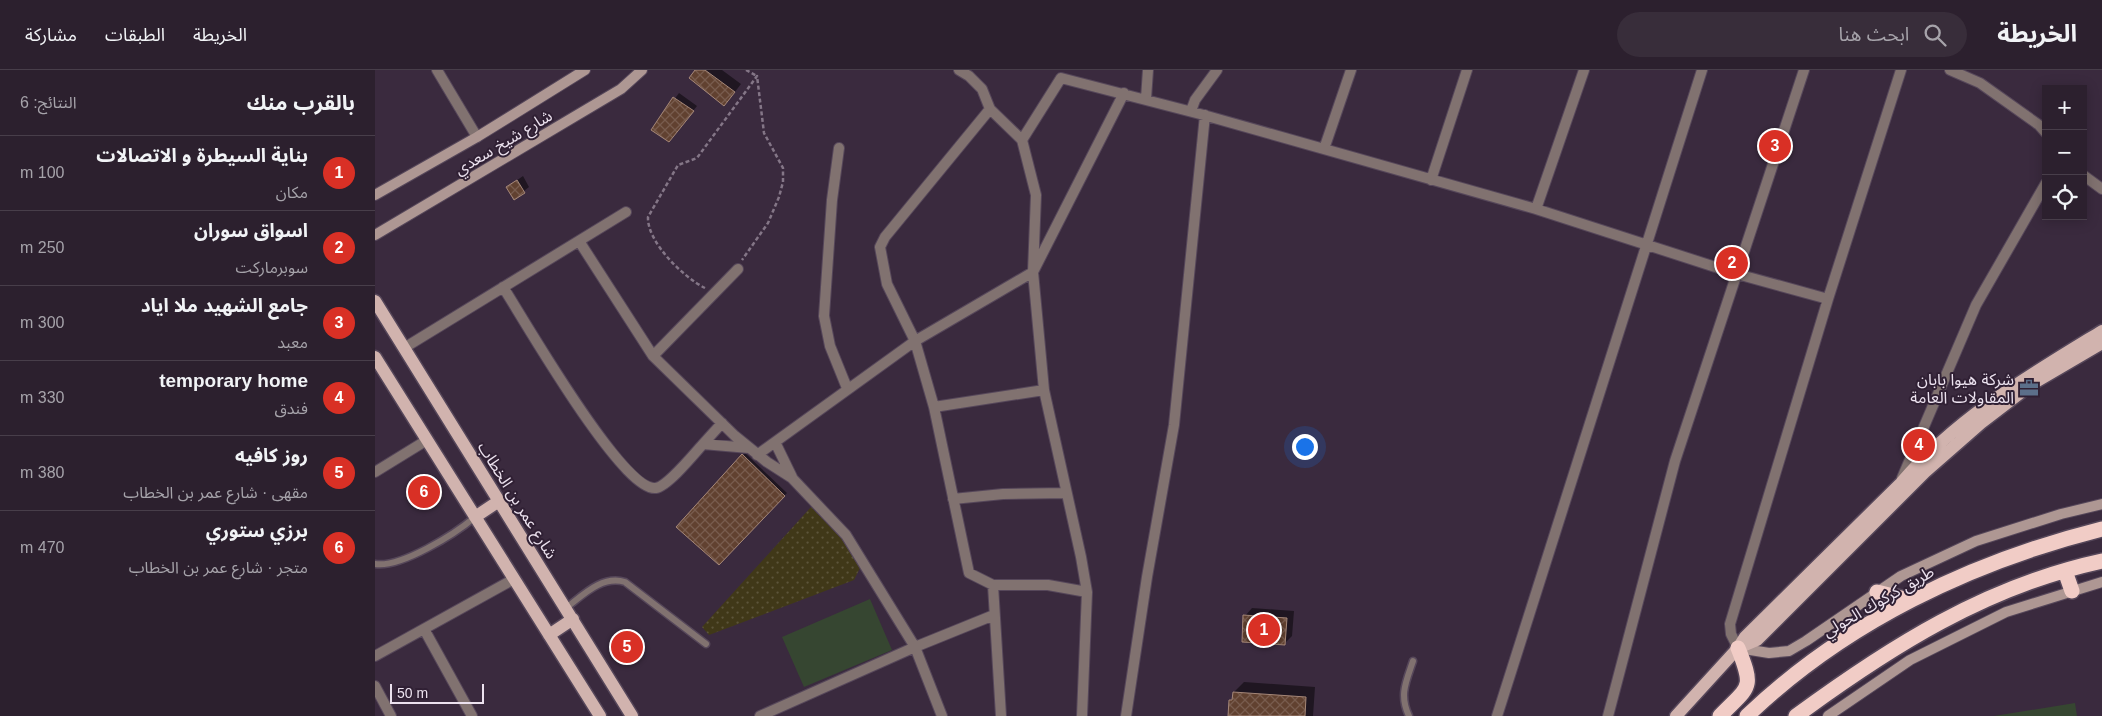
<!DOCTYPE html>
<html lang="ar">
<head>
<meta charset="utf-8">
<style>
  :root { --surface:#2c202e; --page:#382d3a; --text:#f1f3f6; --muted:#a6a3aa; --line:#483e4a; --accent:#d93025 }
  body { margin:0; font-family:Arial,"Noto Sans Arabic",sans-serif; background:var(--page); color:var(--text); direction:rtl }
  .controls { position:absolute; right:15px; top:15px; display:grid; overflow:hidden; border-radius:0px; box-shadow:0 2px 12px #0003 }
  .controls button { width:45px; height:45px; display:grid; place-items:center; padding:0; border:0; border-bottom:1px solid var(--line); background:var(--surface); color:var(--text); font:25px sans-serif }
  .scale { position:absolute; left:15px; bottom:12px; width:94px; box-sizing:border-box; padding-left:5px; border:2px solid #ece2ef; border-top:0; font-size:14px; line-height:18px; white-space:nowrap; color:#ece2ef; -webkit-text-stroke:4px #302034; paint-order:stroke }
  .you { position:absolute; left:929px; top:376px; width:18px; height:18px; margin:-12px; border:4px solid #fff; border-radius:50%; background:#1a73e8; box-shadow:0 0 0 8px #1a73e833 }
  .badge { display:grid; place-items:center; width:32px; height:32px; border-radius:50%; background:var(--accent); color:#fff; font-size:16px; font-weight:700 }
  .pin { position:absolute; translate:-50% -50%; border:2px solid #fff; box-shadow:0 1px 5px #0006 }
  .list { margin:0; padding:0; list-style:none }
  h2 { display:flex; justify-content:space-between; align-items:center; height:65px; margin:0; padding:0 20px; font-size:21px }
  h2 small { font-size:16px; font-weight:400; color:var(--muted) }
  .list li { display:grid; grid-template-columns:32px 1fr auto; gap:15px; align-items:center; box-sizing:border-box; height:75px; padding:0 20px; border-top:1px solid var(--line) }
  .list b { display:block; font-size:19px; white-space:nowrap }
  .list p { margin:0; font-size:16px; white-space:nowrap; color:var(--muted) }
  .list em { font-size:16px; font-style:normal; color:var(--muted) }
  .icon { flex:none; width:28px; height:28px; fill:none; stroke:currentColor; stroke-width:2; stroke-linecap:round; stroke-linejoin:round }
  .map { position:relative; flex:none; width:1727px; height:646px; overflow:hidden; direction:ltr }
  header { display:flex; align-items:center; gap:30px; box-sizing:border-box; height:70px; padding:0 25px; background:var(--surface); border-bottom:1px solid var(--line) }
  header strong { font-size:24px }
  nav { display:flex; gap:28px; margin-inline-start:auto; font-size:18px }
  .search { width:350px; height:45px; background:var(--page); display:flex; align-items:center; gap:12px; box-sizing:border-box; padding:0 18px; border-radius:28px; color:var(--muted); font-size:19px }
  main { display:flex }
  aside { flex:1; background:var(--surface) }
  .map>svg:first-child { display:block }
</style>
</head>
<body>
<header>
<strong>الخريطة</strong>
<div class="search"><svg class="icon" aria-label="search" viewBox="0 0 24 24"><circle cx="10" cy="10" r="6"/><path d="M15 15l6 6"/></svg>ابحث هنا</div>
<nav><a>الخريطة</a><a>الطبقات</a><a>مشاركة</a></nav>
</header>
<main>
<div class="map">
<svg width="1727" height="646" viewBox="0 0 1727 646">
  <defs>
    <pattern id="sand-dots" width="8" height="8" patternUnits="userSpaceOnUse" patternTransform="scale(1.25)"><rect width="8" height="8" fill="#403818"/><path d="M2 2h.1M6 6h.1" fill="none" stroke="#5c543a" stroke-width="1.8" stroke-linecap="round"/></pattern>
    <pattern id="building-cross-hatch" width="8" height="8" patternUnits="userSpaceOnUse" patternTransform="scale(1.25)"><rect width="8" height="8" fill="#614130"/><path d="M0 0l8 8M0 8l8-8" fill="none" stroke="#785c4e"/></pattern>
  </defs>
  <rect width="100%" height="100%" fill="#3a2a3e"/>
  <!-- sand -->
  <path fill="url(#sand-dots)" d="M436,437L466,468L485,498L479,510L334,565L327,557Z"/>
  <!-- pitch -->
  <path fill="#364631" d="M495,529L517,580L429,617L407,567Z
    M1700,633L1702,646H1619Z"/>
  <!-- shadow -->
  <path fill="#0007" d="M321,0H347L366,14L356,27Z
    M304,23L322,36L294,71L278,59Z
    M148,106L154,117L140,128L138,113Z
    M370,383L412,423L344,493L303,457Z
    M877,538L919,541L917,566L909,574L870,546Z
    M869,612L940,617L938,646H855V631L858,628L859,622Z"/>
  <!-- building -->
  <path fill="url(#building-cross-hatch)" stroke="#a58778" d="M320,0H330L360,22L349,36L314,8Z
    M298,27L319,41L294,72L276,60Z
    M142,110L150,123L139,130L131,117Z
    M367,384L410,426L344,495L301,457Z
    M868,545L912,548L910,575L867,572Z
    M858,622L931,627L930,646H853L854,630H857Z"/>
  <g fill="none" stroke-linecap="round" stroke-linejoin="round">
    <!-- lane casing -->
    <g stroke="#56475a" stroke-width="9">
      <path id="lane" d="M0,494C26,498 80,464 100,447
        M191,538C208,525 227,505 250,512L331,574
        M1034,646C1024,625 1031,612 1038,591"/>
    </g>
    <!-- street casing -->
    <g stroke="#56475a" stroke-width="12">
      <path id="street" d="M62,0L102,67
        M1575,0L1605,13L1664,55L1671,63
        M771,29L773,0
        M615,39L510,167L505,177L512,214L540,271L559,337L594,503L618,515H673L712,522
        M816,41L820,30L842,0
        M647,70L686,8L825,44L1161,139L1362,204L1453,229
        M464,78L457,130L449,246L455,276L472,318
        M949,79L976,0
        M1708,105L1727,119
        M1056,110L1092,0
        M1161,139L1209,0
        M204,171L278,286L360,366L392,392L417,408L471,465L540,577L567,646
        M128,217C148,248 248,423 281,418C293,416 319,384 328,374L374,378
        M29,278L251,142
        M278,286L363,199
        M559,337L669,320
        M400,372L417,407
        M328,374L347,353
        M382,385L540,271L658,202L661,125L647,70L615,39L607,19L594,6L584,0
        M0,402L52,370
        M1527,408L1601,235L1671,113
        M578,429L628,424L691,423
        M618,515L626,646
        M49,559L97,646
        M1363,578L1356,564L1355,554L1453,229L1526,0
        M0,586L139,509
        M0,616L16,646
        M385,646L540,577L619,545
        M707,646L712,522L706,487L669,320L658,202L749,23
        M751,646L772,507L799,355L830,45
        M1122,646L1327,0
        M1233,646L1300,391L1429,0"/>
    </g>
    <!-- secondary casing -->
    <g stroke="#56475a" stroke-width="12">
      <path id="secondary" d="M0,125L102,67L210,0
        M0,165L246,19L267,0
        M1363,578L1394,583L1414,581L1431,571L1526,506L1601,471L1686,444L1727,434
        M1453,646L1535,590L1631,542L1727,512"/>
    </g>
    <!-- primary casing -->
    <g stroke="#56475a" stroke-width="15">
      <path id="primary" d="M0,231L257,646
        M0,287L225,646
        M100,447L124,431
        M174,565L198,549
        M1363,578L1382,570L1550,402L1606,353L1657,314L1727,273
        M1301,646L1363,578L1370,567L1526,413C1581,348 1655,305 1727,261"/>
    </g>
    <!-- highway casing -->
    <g stroke="#56475a" stroke-width="18">
      <path id="highway" d="M1690,501L1697,521
        M1502,522L1534,530
        M1345,646C1374,616 1380,620 1363,578
        M1372,646C1470,552 1596,492 1727,459
        M1421,646C1515,577 1611,516 1727,491"/>
    </g>
    <!-- path -->
    <path stroke="#847687" stroke-width="2.5" stroke-dasharray="4 2.5" stroke-linecap="butt" d="M371,0L382,6
      M330,218C308,207 272,172 273,147L303,95L322,88L382,6L389,63L408,98V112L404,127L393,153L367,190"/>
    <!-- lane -->
    <use href="#lane" stroke="#817270" stroke-width="6"/>
    <!-- street -->
    <use href="#street" stroke="#817270" stroke-width="10"/>
    <!-- secondary -->
    <use href="#secondary" stroke="#ae9793" stroke-width="10"/>
    <!-- primary -->
    <use href="#primary" stroke="#d1b3ae" stroke-width="12"/>
    <!-- highway -->
    <use href="#highway" stroke="#f1ccc6" stroke-width="15"/>
  </g>
  <!-- icons -->
  <defs>
    <g id="office-bare" transform="scale(1.5)"><path d="M-6-3h4V-5.5h4V-3h4V5H-6ZM-1-4.5V-3h2v-1.5ZM-6 0V1H6V0Z" fill="#5c6f8a" stroke="#302034" stroke-width="2.5" paint-order="stroke"/></g>
  </defs>
  <g fill-rule="evenodd">
    <use href="#office-bare" x="1654" y="318"/>
  </g>
  <g text-anchor="middle" stroke-width="4" stroke-linejoin="round" paint-order="stroke">
    <!-- street labels -->
    <g font-size="16" fill="#ece2ef" stroke="#302034">
      <text transform="translate(128 72) rotate(-31)" y="6">شارع شيخ سعدي</text>
      <text transform="translate(143 430) rotate(58)" y="6">شارع عمر بن الخطاب</text>
      <text transform="translate(1503 531) rotate(-30)" y="6">طريق كركوك الحولي</text>
    </g>
    <!-- poi labels -->
    <g font-size="16" fill="#ece2ef" stroke="#302034" text-anchor="end">
      <text x="1639" y="315">شركة هيوا بابان<tspan x="1639" dy="18">المقاولات العامة</tspan></text>
    </g>
  </g>
</svg>
<div class="controls">
<button>+</button>
<button>−</button>
<button><svg class="icon" aria-label="locate" viewBox="0 0 24 24"><circle cx="12" cy="12" r="6"/><path d="M12 2v4M12 18v4M2 12h4M18 12h4"/></svg></button>
</div>
<div class="scale">50 m</div>
<div class="you"></div>
<div class="pin badge" style="left:889px;top:560px">1</div>
<div class="pin badge" style="left:1357px;top:193px">2</div>
<div class="pin badge" style="left:1400px;top:76px">3</div>
<div class="pin badge" style="left:1544px;top:375px">4</div>
<div class="pin badge" style="left:252px;top:577px">5</div>
<div class="pin badge" style="left:49px;top:422px">6</div>
</div>
<aside>
<h2>بالقرب منك<small>النتائج: 6</small></h2>
<ul class="list">
<li><span class="badge">1</span><div><b>بناية السيطرة و الاتصالات</b><p>مكان</p></div><em>100 m</em></li>
<li><span class="badge">2</span><div><b>اسواق سوران</b><p>سوبرماركت</p></div><em>250 m</em></li>
<li><span class="badge">3</span><div><b>جامع الشهيد ملا اياد</b><p>معبد</p></div><em>300 m</em></li>
<li><span class="badge">4</span><div><b>temporary home</b><p>فندق</p></div><em>330 m</em></li>
<li><span class="badge">5</span><div><b>روز كافيه</b><p>مقهى · شارع عمر بن الخطاب</p></div><em>380 m</em></li>
<li><span class="badge">6</span><div><b>برزي ستوري</b><p>متجر · شارع عمر بن الخطاب</p></div><em>470 m</em></li>
</ul>
</aside>
</main>
</body>
</html>
